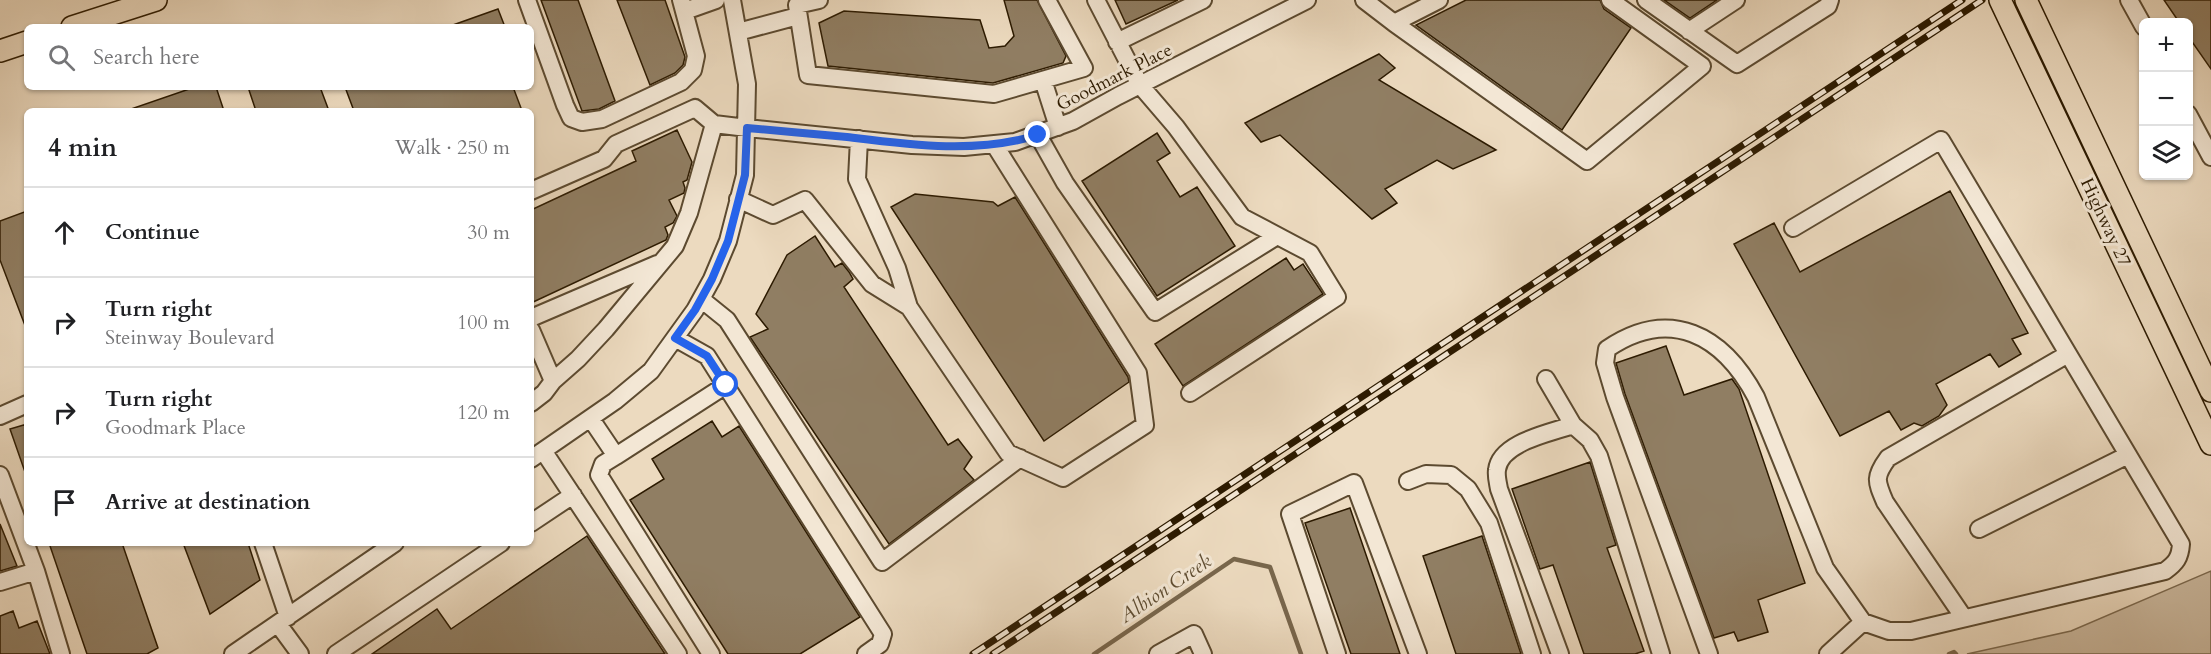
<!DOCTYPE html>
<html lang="en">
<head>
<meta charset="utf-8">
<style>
  :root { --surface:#fff; --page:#f6f6f6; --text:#202124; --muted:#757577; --line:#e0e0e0 }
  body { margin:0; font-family:Cardo,serif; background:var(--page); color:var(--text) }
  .controls { position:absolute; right:18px; top:18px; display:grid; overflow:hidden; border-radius:9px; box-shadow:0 2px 4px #0004 }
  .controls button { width:54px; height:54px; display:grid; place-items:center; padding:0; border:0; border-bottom:2px solid var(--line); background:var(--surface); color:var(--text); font:30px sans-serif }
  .stop { position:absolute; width:18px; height:18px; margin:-14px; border:4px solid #2563eb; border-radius:50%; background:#fff }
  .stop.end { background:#2563eb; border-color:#fff; box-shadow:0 2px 6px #0008 }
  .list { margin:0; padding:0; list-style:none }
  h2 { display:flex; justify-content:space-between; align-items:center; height:78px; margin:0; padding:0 24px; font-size:26px }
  h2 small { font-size:20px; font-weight:400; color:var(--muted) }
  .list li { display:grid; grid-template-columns:39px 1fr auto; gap:18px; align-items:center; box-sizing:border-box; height:90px; padding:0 24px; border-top:2px solid var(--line) }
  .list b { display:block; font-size:22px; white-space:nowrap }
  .list p { margin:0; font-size:20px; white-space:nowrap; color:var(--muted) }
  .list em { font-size:20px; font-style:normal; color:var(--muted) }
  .icon { flex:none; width:33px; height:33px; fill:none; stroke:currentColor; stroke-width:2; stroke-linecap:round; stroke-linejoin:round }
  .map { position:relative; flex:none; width:2211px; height:654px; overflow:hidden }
  .search { position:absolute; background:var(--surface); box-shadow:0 2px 4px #0004; left:24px; top:24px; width:510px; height:66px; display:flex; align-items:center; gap:15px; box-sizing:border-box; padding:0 21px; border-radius:9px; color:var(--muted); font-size:22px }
  .panel { position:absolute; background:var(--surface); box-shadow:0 2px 4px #0004; left:24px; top:108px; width:510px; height:438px; border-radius:9px }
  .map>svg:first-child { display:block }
</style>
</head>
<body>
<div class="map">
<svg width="2211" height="654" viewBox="0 0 2211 654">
  <rect width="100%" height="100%" fill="#ecdabf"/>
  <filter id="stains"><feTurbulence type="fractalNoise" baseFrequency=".00333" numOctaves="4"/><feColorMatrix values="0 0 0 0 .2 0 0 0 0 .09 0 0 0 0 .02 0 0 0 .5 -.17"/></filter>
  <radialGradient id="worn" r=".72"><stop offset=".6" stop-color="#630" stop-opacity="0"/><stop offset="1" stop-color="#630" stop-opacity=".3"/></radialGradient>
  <!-- green -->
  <path fill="#cbb99f" stroke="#7c6a50" stroke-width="1.5" d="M2211,571V654H1967L2071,631Z"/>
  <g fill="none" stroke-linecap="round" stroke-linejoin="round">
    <!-- stream -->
    <path stroke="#78664c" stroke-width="4.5" d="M1094,654L1234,559L1270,567L1301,654
      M1949,654L1954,652L1956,654"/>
  </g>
  <!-- building -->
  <path fill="#907e63" stroke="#2c1a00" stroke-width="1.5" d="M541,0H578L615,101L599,109L582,111Z
    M617,0H665L685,57L683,65L675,73L650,85Z
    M1004,0H1037L1066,56L1063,63L993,83L828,66L819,23L844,11L980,20L989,48L1005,46L1014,36Z
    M1115,0H1178L1126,24Z
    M1466,0H1600L1604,9L1631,28L1562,130L1416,25Z
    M1664,0H1717L1690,18Z
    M2164,0H2211V69L2188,36V22H2179Z
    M498,9L505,27H454L453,25Z
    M1379,54L1395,68L1379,80L1496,150L1453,169L1437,160L1385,189L1397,203L1372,219L1280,135L1261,142L1245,123Z
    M195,87H216L224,111H131V109Z
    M248,87H320L329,111H256Z
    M345,87H513L521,108L514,111H354Z
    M677,130L692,162L687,180L683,182L685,188L684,193L669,200L677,216L673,223L665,227L668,235L666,240L531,303V210L636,161L632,151Z
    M1157,133L1170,153L1157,161L1180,197L1197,187L1235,246L1157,296L1082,181Z
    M1950,191L2028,333L2012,339L2021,354L1999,367L1990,354L1936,384L1947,405L1939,416L1922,426L1914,423L1901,430L1889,411L1840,436L1734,244L1774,223L1800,272Z
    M915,194L993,202L998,206L1015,197L1128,377L1129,382L1044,441L891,207Z
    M27,211V328H26L0,260V221Z
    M815,236L835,267L842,263L849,272L853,279L844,287L948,445L958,439L972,457L964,469L974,480L889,544L750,337L768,329L756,314L787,255Z
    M1286,258L1294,270L1303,264L1323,294L1183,386L1155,344Z
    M1666,346L1684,395L1732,379L1739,389L1805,583L1758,600L1768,632L1738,641L1734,632L1714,638L1625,394L1616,363Z
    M712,421L722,437L739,426L860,617L800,654H728L630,500L664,479L652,459Z
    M27,424V471L25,472L10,429Z
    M1590,462L1616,545L1607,548L1644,651L1635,654H1584L1553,565L1540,569L1512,489Z
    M1350,508L1400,654H1351L1305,523Z
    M0,524L17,566L0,571Z
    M587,536L665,654H372L437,609L451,629Z
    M1482,536L1521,654H1456L1423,556Z
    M49,543H122L158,648L147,654H87Z
    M183,543H248L260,580L210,614Z
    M13,611L19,628L37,621L50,654H0V616Z"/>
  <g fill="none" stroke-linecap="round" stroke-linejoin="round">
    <!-- minor casing -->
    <g stroke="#5c4a30" stroke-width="20">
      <path id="minor" d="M527,0L565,105L571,118L582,122L602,119L681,82L693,70L696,56L681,0
        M819,0L797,5L808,75L994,94L1084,68L1047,0
        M1096,0L1140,85L1176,127L1242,217L1310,253L1337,297L1190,393
        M1364,0L1394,23L1587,161L1702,66L1610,0
        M1646,0L1737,64L1828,6L1830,0
        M2129,0L2144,27
        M685,11L716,0
        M1394,23L1439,0
        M1689,31L1736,0
        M738,32L798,16
        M1117,42L1203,0
        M1043,80L1058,127
        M2188,114L2211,157
        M1038,135L1065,183L1155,312L1277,236
        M859,139L857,179L897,268L909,307L1008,453L1063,478L1145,425L1138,373L994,144
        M531,191L604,159L616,144L695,108L714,124L747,128L912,145L964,147L1015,142L1073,121L1118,96L1307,0
        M738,199L773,215L805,200L872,284L909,307
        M701,299L727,320L882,562L1020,458
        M531,318L657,264
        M531,330L553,381L578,359L606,329L675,246L689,213L714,124
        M675,338L707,356L883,634L880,644L866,654
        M1546,379L1573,425
        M531,403L544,393L553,381
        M0,416L27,404
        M591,419L616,456L603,464L599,475L711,654
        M544,452L678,654
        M616,456L726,385
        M531,459L615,401L651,371L695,310L712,279L728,241L745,175L747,84L732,0
        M0,475L36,571L61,654
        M1408,481L1426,474L1451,475L1468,489L1489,523L1532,654
        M531,523L573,495
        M1979,529L2128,455
        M263,543L288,617
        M0,582L36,571
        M1964,618L1885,502C1876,481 1874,477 1888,458L2068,354
        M278,624L300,654
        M233,654L395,543
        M336,654L501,543
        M1158,654L1194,634L1203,654
        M1337,654L1290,514L1354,483L1418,654
        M1560,654L1499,489C1498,483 1496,476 1497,470C1500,442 1551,433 1573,425L1590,440L1599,456L1661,654
        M1709,654L1615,397L1605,363L1607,349C1670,306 1723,335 1756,397L1825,568L1863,622L1889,631H1911L2165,571C2176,563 2180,558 2181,544L1941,140L1793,228
        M1828,654L1863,622"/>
    </g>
    <!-- major casing -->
    <g stroke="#2c1a00" stroke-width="24">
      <path id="major" d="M2000,0L2211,444
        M2026,0L2211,391
        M72,27L156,0
        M0,51L27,42"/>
    </g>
    <!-- minor -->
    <use href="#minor" stroke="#f3e7d5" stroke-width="16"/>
    <!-- major -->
    <use href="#major" stroke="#ecdabf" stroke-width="21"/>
    <!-- rail casing -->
    <g stroke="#2c1a00" stroke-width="7">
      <path id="rail" d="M973,654L1962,0
        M993,654L1982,0"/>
    </g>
    <!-- rail -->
    <use href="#rail" stroke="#f3e7d5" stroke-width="4.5" stroke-dasharray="14" stroke-linecap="butt"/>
  </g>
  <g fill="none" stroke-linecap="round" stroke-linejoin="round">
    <!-- route -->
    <path stroke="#2563eb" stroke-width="8" d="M726,385L707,356L675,338L695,310L712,279L728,241L745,175L747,128C780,131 814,134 847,137C911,145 976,154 1038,135"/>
  </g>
  <g text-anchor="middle" stroke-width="6" stroke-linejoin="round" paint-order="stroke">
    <!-- street labels -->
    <g font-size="18" fill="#2c1a00" stroke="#f3e7d5">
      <text transform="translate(1114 77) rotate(-27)" y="6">Goodmark Place</text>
      <text transform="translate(2106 222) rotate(65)" y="6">Highway 27</text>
    </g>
    <!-- water labels -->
    <g font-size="20" font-style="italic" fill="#5f4d32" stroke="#f3e7d5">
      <text transform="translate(1165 588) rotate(-34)" y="7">Albion Creek</text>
    </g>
  </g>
  <rect width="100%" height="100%" filter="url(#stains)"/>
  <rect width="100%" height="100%" fill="url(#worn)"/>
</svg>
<div class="controls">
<button>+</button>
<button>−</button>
<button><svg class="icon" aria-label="layers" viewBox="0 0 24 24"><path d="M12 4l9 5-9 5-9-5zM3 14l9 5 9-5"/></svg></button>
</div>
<div class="stop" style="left:726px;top:385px"></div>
<div class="stop end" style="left:1038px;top:135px"></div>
<div class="search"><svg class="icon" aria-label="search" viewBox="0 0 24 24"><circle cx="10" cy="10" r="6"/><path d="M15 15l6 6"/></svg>Search here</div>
<section class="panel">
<h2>4 min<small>Walk · 250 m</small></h2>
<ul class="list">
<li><svg class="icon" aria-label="ahead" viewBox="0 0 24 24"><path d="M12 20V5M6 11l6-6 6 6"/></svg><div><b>Continue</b></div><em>30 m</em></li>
<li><svg class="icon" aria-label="right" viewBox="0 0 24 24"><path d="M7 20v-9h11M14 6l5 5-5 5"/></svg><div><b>Turn right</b><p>Steinway Boulevard</p></div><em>100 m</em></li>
<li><svg class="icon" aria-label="right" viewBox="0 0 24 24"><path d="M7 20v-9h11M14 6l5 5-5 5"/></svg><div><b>Turn right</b><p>Goodmark Place</p></div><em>120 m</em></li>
<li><svg class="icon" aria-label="arrive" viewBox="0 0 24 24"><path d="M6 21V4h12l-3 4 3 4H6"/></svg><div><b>Arrive at destination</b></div></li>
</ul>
</section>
</div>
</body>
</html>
